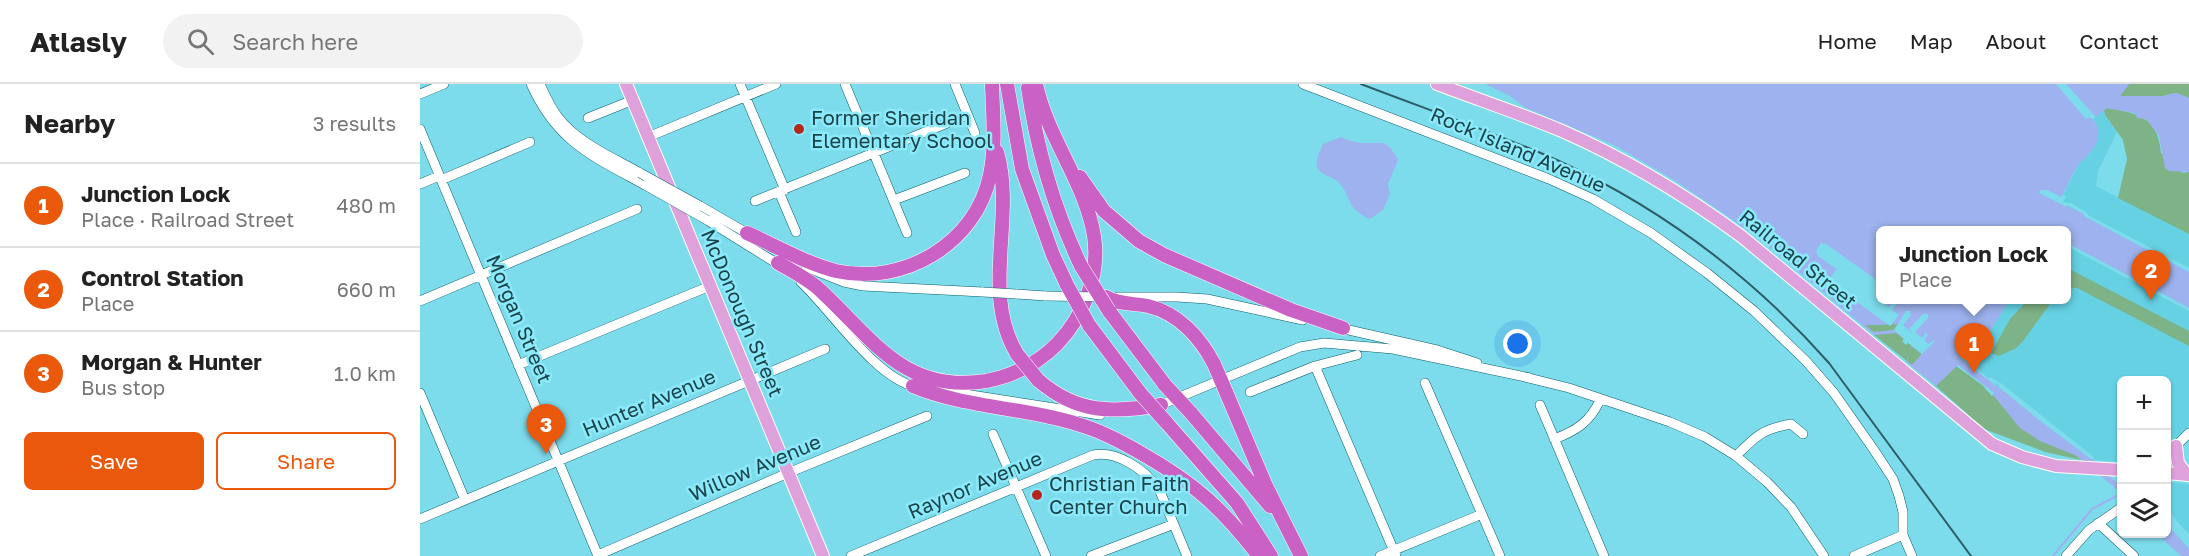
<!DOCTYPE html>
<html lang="en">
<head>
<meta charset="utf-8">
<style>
  :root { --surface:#fff; --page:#f2f2f2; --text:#222; --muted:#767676; --line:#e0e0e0; --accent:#ea580c }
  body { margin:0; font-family:"Golos Text",sans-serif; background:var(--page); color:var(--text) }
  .controls { position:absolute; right:18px; bottom:18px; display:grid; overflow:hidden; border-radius:9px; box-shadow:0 2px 4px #0004 }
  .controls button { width:54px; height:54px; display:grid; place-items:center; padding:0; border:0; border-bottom:2px solid var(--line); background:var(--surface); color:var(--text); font:30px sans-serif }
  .you { position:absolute; left:1098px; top:260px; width:21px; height:21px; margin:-15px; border:4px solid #fff; border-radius:50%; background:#1a73e8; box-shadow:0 0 0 9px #1a73e833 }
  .badge { display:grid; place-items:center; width:39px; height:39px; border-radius:50%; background:var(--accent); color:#fff; font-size:20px; font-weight:700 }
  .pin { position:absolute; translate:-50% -50px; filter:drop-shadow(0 2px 3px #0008) }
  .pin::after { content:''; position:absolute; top:32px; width:21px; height:18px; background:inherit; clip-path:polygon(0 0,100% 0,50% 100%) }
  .popup { position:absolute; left:1456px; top:142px; width:195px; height:78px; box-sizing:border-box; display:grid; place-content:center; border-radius:9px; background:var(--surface); filter:drop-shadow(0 2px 4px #0005); font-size:20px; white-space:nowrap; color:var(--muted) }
  .popup b { font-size:22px; color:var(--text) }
  .popup::after { content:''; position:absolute; left:50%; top:100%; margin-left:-12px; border:12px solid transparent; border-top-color:var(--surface) }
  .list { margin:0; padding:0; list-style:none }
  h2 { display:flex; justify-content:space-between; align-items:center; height:78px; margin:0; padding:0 24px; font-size:26px }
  h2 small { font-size:20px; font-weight:400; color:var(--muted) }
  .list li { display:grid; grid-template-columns:39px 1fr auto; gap:18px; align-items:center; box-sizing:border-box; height:84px; padding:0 24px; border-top:2px solid var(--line) }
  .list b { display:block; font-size:22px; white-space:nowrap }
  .list p { margin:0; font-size:20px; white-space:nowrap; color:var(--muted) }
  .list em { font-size:20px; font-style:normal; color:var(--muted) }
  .actions { display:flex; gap:12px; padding:18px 24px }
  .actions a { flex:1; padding:14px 0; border:2px solid var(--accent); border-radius:9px; text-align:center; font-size:21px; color:var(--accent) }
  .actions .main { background:var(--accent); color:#fff }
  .icon { flex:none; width:33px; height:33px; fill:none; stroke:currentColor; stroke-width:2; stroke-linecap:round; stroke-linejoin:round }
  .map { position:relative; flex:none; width:1769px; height:472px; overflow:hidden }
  header { display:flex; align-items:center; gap:36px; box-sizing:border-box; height:84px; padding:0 30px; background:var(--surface); border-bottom:2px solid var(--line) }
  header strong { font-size:28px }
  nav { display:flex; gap:33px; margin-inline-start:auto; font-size:21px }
  .search { width:420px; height:54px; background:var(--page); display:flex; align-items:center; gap:15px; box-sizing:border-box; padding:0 21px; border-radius:33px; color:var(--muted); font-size:22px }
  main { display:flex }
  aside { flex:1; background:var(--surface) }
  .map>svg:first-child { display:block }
</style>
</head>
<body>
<header>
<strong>Atlasly</strong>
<div class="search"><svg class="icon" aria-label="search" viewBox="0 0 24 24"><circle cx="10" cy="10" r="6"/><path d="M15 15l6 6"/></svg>Search here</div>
<nav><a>Home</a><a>Map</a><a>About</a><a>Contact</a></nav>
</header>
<main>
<aside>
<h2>Nearby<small>3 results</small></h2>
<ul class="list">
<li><span class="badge">1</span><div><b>Junction Lock</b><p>Place · Railroad Street</p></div><em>480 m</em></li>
<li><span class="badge">2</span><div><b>Control Station</b><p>Place</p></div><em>660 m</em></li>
<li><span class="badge">3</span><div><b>Morgan &amp; Hunter</b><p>Bus stop</p></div><em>1.0 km</em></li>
</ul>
<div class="actions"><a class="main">Save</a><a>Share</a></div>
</aside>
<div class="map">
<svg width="1769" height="472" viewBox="0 0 1769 472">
  <rect width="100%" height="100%" fill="#7ddcec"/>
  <!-- built -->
  <path fill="#65d1e3" d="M1684,25L1686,27L1685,32L1697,48L1678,87L1676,102L1769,150V188L1639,119L1660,78L1670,70L1676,39L1673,35Z
    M1647,162L1769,224V343L1747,365L1746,296H1702L1701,378L1675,376L1543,276L1560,262L1589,216H1647Z
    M1747,398L1769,400V450L1754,434L1748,423Z"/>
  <!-- green -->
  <path fill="#7eb287" d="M1709,0H1769V14L1756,9L1743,12H1700Z
    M1687,24C1718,29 1738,33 1741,69L1763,89L1769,88V150L1698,114L1707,75L1703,56L1685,31L1684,25Z
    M1651,186L1769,247V262L1657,204H1647V187Z
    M1608,216H1633L1603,257L1596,264L1579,272L1571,269L1590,235Z
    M1479,240L1474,246L1454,249L1444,241Z
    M1476,248L1502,270L1492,281L1454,251Z
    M1536,282L1562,301L1572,312L1575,309L1589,310L1661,376L1625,368L1564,345L1507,294L1524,293L1518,298Z"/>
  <!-- water -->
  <path fill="#9db2ee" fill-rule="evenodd" d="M1065,0H1636L1666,35L1669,33C1684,42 1679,59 1669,70C1666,74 1662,76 1659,80C1651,92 1645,106 1639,119L1665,130L1664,132L1769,188V224L1649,160L1647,162V146H1461V216H1589C1576,238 1564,259 1544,276L1545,278L1670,372L1696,398L1701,400V409L1657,372L1620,357L1600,344L1573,311L1574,309L1538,281L1516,302L1486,278L1492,261L1476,249L1454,251L1349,163L1313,136L1257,98L1196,62L1104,23L1090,12ZM1478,240L1474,246L1454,248L1445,241ZM1491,262L1502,270L1492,281L1487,277Z
    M1646,0H1709L1700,12H1743L1756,9L1769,14V88L1749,87L1745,84L1739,52L1726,35L1717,34L1715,29L1687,24L1676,33Z
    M921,53C927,56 934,58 941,59C962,60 966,53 978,76L968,100L970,110L963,126L950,135C924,124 932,110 917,97C911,92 900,91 897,83C895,76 900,67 903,60Z
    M1747,440L1769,465V472H1761L1737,450H1746Z"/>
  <!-- pier -->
  <path fill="#7ddcec" d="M1621,106H1628L1641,113L1643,111L1646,112L1643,118L1651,119L1666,128L1668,131L1769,184V188L1664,132V130L1649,122H1645L1619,109Z
    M1401,159L1406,160L1461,199V216H1465L1463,219L1469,223L1475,216H1479L1472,226L1479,231L1470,242L1412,200L1409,195L1416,186L1419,187L1398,172L1396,167Z
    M1648,160L1769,224V227L1650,164L1647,165Z
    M1486,227H1490L1491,231L1483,241L1493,250L1489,245L1503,230H1508V234L1495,248L1502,254L1506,249L1508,251L1504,256L1508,260L1514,256L1515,257L1502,270L1488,259L1486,261L1482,257L1484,255L1474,246Z
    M1541,270L1568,294L1570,293L1582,300L1675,374L1671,375L1619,336L1579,303L1580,302L1576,299L1575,301L1539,273Z"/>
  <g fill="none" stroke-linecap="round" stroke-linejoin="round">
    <!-- stream -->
    <path stroke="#9db2ee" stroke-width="2" d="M1633,472L1672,425L1702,409"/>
    <!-- minor casing -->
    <g stroke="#0a5f6a" stroke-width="10">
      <path id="minor" d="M111,0C137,58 172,72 225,101
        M120,0C125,11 130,23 138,33C158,59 192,73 220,89
        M320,0L365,106
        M425,0L487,149
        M535,0L555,49
        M883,0L1129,95L1173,115L1231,149L1287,189L1334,227L1386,277L1414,309L1454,366L1473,395L1479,412L1483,428V451L1492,472
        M0,10L24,0
        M168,34L213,16
        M0,45L178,472
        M228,53L356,0
        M21,96L110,58
        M0,100L19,92
        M359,108L376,148
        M474,116L545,89
        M335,117L547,31
        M280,122L332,152
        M287,136L361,182
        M386,183L424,198L443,202L563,208
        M381,198C412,227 455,294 496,303
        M596,210L626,212
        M698,213H757L787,215L883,236
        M0,217L217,125
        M920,244L1017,266L1057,279
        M98,281L290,202
        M895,282L976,472
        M1105,293L1149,304L1250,338L1285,353L1316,372L1347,398L1371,423L1404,472
        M1005,299L1080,472
        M519,306L680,331
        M830,308L895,282L937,271
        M0,309L45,416
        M1120,321L1184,472
        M738,322L880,263L904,259L973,265L1110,294
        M573,350L626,472
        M1134,355C1156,347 1170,338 1180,316
        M1316,372C1336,352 1342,345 1371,340L1383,350
        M1746,372L1769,349
        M0,435L405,265
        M1678,439L1714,472
        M178,471L368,389L507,332
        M431,472L673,371C697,366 725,386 739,405L767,472
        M671,472L754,440
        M960,472L1062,430
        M1434,472L1483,451
        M1646,472L1669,446L1702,423"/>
    </g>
    <!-- major casing -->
    <g stroke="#fff" stroke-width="14">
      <path id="major" d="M206,0L403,472
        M1017,0C1059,16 1102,30 1142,47C1206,75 1265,111 1321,152L1572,360L1602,373L1636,382L1702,386
        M1756,362L1758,379L1767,391
        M1746,389L1769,391"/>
    </g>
    <!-- highway casing -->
    <g stroke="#fff" stroke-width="15">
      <path id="highway" d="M587,0L602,85L633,171L647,201
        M608,4C617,66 634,125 661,182
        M577,68C596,134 560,208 597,270
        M660,93L684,127L719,157L744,171L871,226L923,244
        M327,149C356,162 385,179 416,187C483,202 556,160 570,91C576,62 573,30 572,0
        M358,179C372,187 388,195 400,206C452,254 484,310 566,297C593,292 618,279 637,260C664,232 680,191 674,152C666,100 627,53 616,0
        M686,213C699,221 714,219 728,222C758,229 780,253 794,280
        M689,227L745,301
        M669,241L720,309
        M618,296C657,330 693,329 741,321
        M493,302C546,324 603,323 657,340C679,346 700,357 719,368C774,399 801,423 839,472
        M806,308L846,402L881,472
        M771,329L850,422
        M745,337L817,419L851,472"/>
    </g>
    <!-- minor -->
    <use href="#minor" stroke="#fff" stroke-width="9"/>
    <!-- major -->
    <use href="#major" stroke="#dfa1dc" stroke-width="12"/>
    <!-- highway -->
    <use href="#highway" stroke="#ca62c5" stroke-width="14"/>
    <!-- rail -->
    <path stroke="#2d5e67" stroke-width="2" d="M941,0C1006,25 1073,48 1137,76C1241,124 1333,193 1409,279L1551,472"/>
    <!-- minor-bridge casing -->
    <g stroke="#0a5f6a" stroke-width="10" stroke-linecap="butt">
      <path id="minor-bridge" d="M220,89L280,122
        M225,101L287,136
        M563,208L596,210
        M626,212L684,213"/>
    </g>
    <!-- highway-bridge casing -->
    <g stroke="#fff" stroke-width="15" stroke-linecap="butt">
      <path id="highway-bridge" d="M661,182L689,227
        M647,201L669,241
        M597,270L618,296
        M794,280L806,308
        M745,301L771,329
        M720,309L745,337"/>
    </g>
    <!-- minor-bridge -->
    <use href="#minor-bridge" stroke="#fff" stroke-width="9"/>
    <!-- highway-bridge -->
    <use href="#highway-bridge" stroke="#ca62c5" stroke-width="14"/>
  </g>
  <!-- markers -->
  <g fill="#b5261b" stroke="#8be9f9" stroke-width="2">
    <circle cx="379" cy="45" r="6"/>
    <circle cx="617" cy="411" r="6"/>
  </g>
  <g text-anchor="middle" stroke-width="5" stroke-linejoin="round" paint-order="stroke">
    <!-- poi labels -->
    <g font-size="20" fill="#1b434a" stroke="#8be9f9" text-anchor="start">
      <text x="391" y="41">Former Sheridan<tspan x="391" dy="23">Elementary School</tspan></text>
      <text x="629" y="407">Christian Faith<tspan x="629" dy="23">Center Church</tspan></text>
    </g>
    <!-- street labels -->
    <g font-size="20" fill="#1b434a" stroke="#8be9f9">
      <text transform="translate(1098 66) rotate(23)" y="7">Rock Island Avenue</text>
      <text transform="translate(1378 175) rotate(39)" y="7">Railroad Street</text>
      <text transform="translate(322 229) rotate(67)" y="7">McDonough Street</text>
      <text transform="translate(99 235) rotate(67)" y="7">Morgan Street</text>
      <text transform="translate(229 319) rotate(-23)" y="7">Hunter Avenue</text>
      <text transform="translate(335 384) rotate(-23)" y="7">Willow Avenue</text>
      <text transform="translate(555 401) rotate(-23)" y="7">Raynor Avenue</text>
    </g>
  </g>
</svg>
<div class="controls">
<button>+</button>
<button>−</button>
<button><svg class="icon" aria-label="layers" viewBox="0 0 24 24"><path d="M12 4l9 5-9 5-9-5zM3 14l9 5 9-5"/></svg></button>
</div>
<div class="you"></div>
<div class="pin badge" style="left:1554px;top:289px">1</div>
<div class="popup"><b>Junction Lock</b>Place</div>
<div class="pin badge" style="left:1731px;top:216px">2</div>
<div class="pin badge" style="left:126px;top:370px">3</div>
</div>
</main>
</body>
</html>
